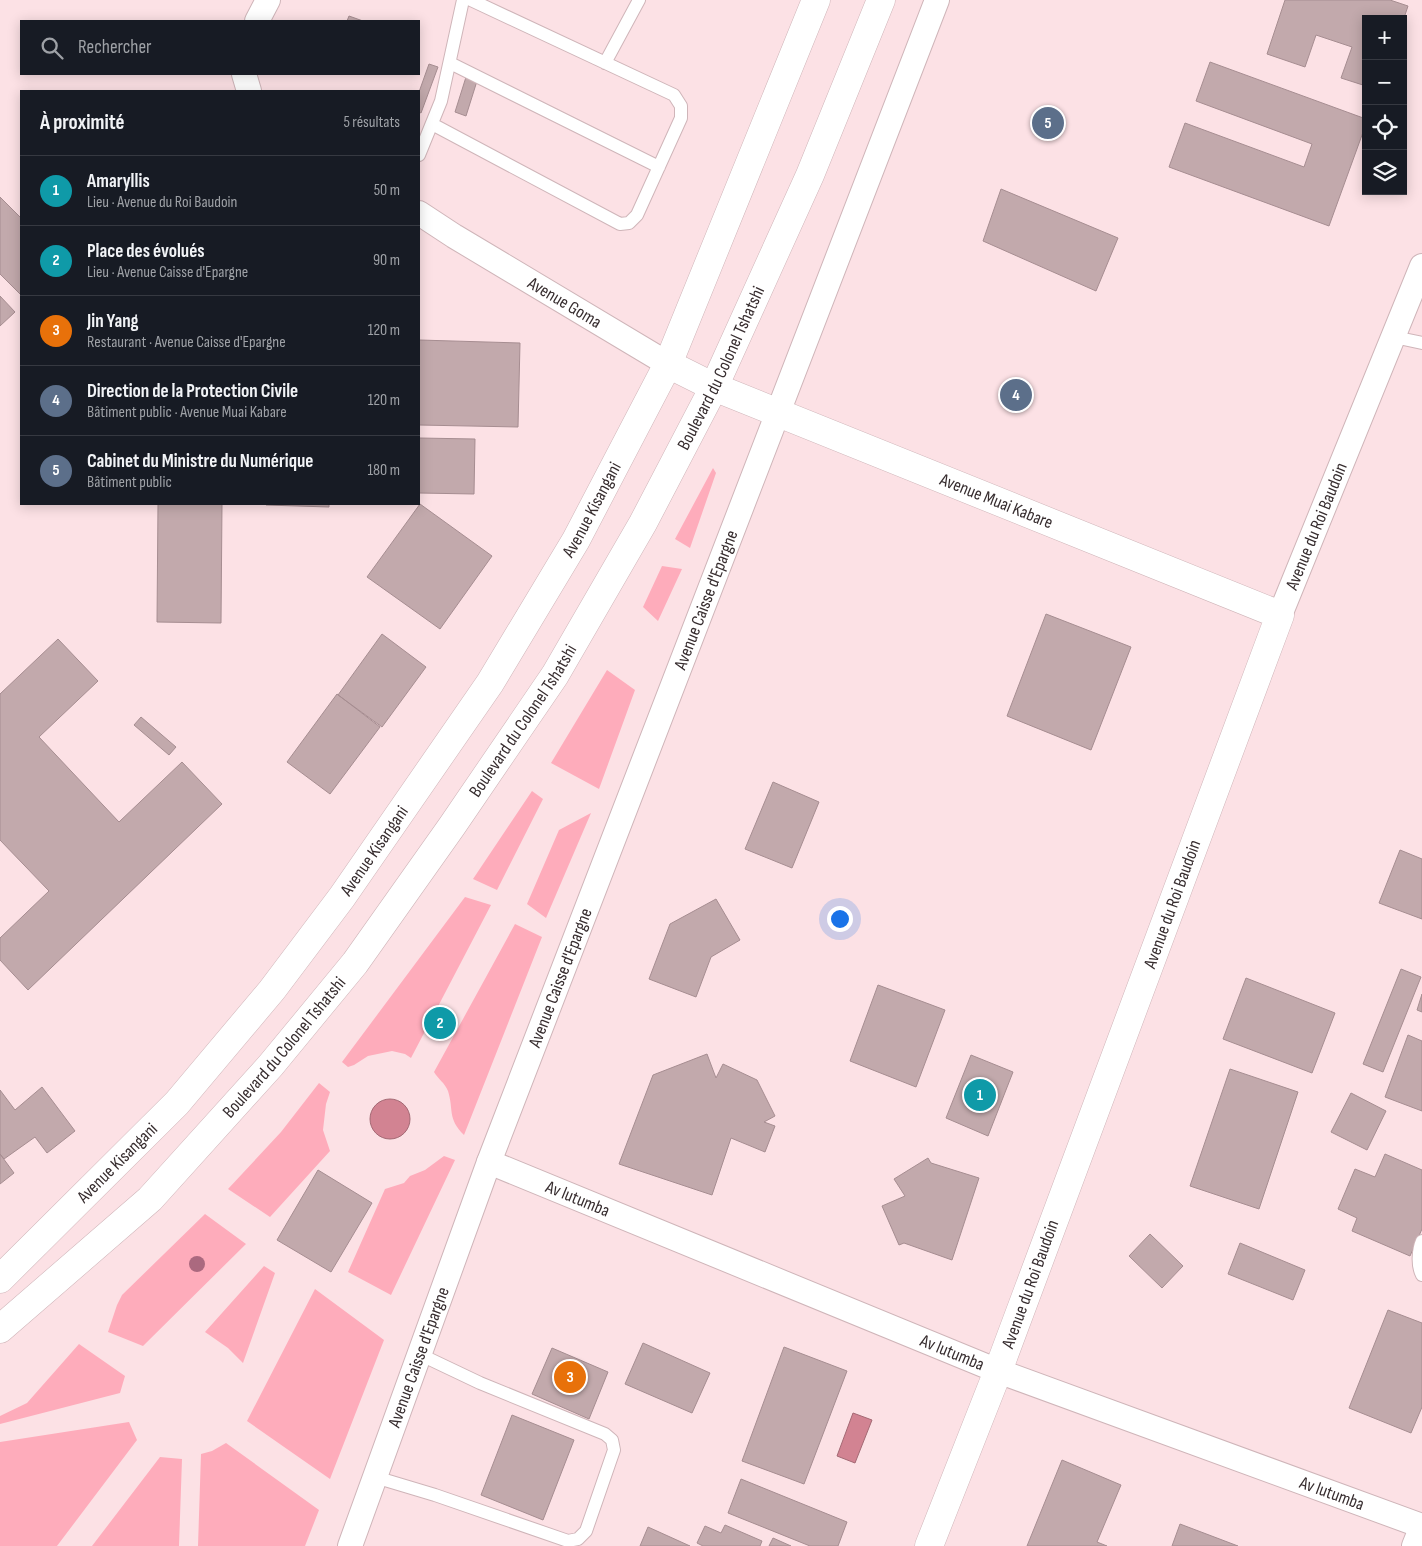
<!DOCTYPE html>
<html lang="fr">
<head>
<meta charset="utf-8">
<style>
  :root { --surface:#171b24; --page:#20242c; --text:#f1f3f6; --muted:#9ea1a6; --line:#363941; --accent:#8fb3b2 }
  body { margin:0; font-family:"Sofia Sans Condensed",sans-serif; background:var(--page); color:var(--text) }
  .controls { position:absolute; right:15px; top:15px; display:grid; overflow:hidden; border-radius:0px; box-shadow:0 2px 12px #0003 }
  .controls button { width:45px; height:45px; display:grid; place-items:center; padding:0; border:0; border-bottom:1px solid var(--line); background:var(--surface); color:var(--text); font:25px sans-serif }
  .you { position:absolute; left:839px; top:918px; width:18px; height:18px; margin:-12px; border:4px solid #fff; border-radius:50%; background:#1a73e8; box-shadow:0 0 0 8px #1a73e833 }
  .badge { display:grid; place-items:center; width:32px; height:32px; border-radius:50%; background:var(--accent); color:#fff; font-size:16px; font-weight:700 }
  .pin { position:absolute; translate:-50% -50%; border:2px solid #fff; box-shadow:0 1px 5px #0006 }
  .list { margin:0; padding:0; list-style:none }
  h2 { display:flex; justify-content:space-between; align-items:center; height:65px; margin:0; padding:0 20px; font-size:21px }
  h2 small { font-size:16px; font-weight:400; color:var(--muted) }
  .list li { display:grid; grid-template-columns:32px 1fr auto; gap:15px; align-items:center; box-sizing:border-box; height:70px; padding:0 20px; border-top:1px solid var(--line) }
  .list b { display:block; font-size:19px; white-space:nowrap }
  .list p { margin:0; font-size:16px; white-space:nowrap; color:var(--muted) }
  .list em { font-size:16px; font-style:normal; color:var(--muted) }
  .icon { flex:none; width:28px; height:28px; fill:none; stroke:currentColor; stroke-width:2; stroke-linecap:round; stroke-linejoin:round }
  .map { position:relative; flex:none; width:1422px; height:1546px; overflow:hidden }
  .search { position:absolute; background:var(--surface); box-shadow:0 2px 12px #0003; left:20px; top:20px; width:400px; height:55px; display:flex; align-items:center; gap:12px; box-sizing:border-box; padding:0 18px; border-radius:0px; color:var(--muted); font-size:19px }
  .panel { position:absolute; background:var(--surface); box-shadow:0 2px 12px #0003; left:20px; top:90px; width:400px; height:415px; border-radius:0px }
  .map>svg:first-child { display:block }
</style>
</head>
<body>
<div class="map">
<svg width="1422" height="1546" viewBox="0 0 1422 1546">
  <rect width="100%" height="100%" fill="#fce1e5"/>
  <!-- green -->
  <path fill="#feacbb" d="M713,468L716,473L690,548L675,539Z
    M662,566L682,569L658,621L643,607Z
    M607,670L635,690L599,789L551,763Z
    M532,791L543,799L497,890L473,879Z
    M591,813L546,918L527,904L559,830Z
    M465,897L491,905L411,1058L405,1054L392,1051L368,1056L354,1065L348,1067L342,1062Z
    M515,924L542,937L464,1135C447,1118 454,1110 448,1091C445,1083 438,1079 434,1072Z
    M319,1083L330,1092L326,1104L323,1130L330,1151L270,1217L228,1189L281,1132Z
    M444,1156L455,1160L391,1295L348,1272L385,1189L404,1183L410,1176L425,1170Z
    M205,1214L246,1244L143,1346L108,1332L117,1305L122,1295Z
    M264,1266L275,1273L243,1363L228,1348L205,1332Z
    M315,1289L384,1340L330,1479L247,1421Z
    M79,1344L125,1376L120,1393L0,1424V1416L27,1403Z
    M129,1422L137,1440L57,1546H0V1442Z
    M226,1443L319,1510L305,1546H198L201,1454L212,1451Z
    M160,1457L182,1459L179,1546H92Z"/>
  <!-- water -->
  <path fill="#d28392" stroke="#a46974" d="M370 1119a20 20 0 1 1 40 0a20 20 0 1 1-40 0Z
    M853,1413L872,1420L855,1463L837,1456Z"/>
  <!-- building -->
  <path fill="#c2a9ac" stroke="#a68d91" d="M1285,0H1390L1408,6L1403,21V19H1366V86L1341,78L1352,47L1316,35L1305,67L1267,54Z
    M349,16L363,21H347Z
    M1210,62L1366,119V124L1329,226L1169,167L1185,123L1304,167L1312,144L1196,101Z
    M429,64L438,67L421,113L419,112V92Z
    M466,77L477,81L466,116L455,112Z
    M1001,189L1118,238L1096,291L983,241Z
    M0,197L21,218V295L0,274Z
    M0,296L15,312L0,326Z
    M419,340L520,343L518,427L419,425Z
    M419,438L475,439L474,494L419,493Z
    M158,504H222L221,623L157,622Z
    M266,504H329V507L266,505Z
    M420,504L492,556L440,629L367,577Z
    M1046,614L1131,647L1091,750L1007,716Z
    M382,634L426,667L382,727L338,695Z
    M58,639L98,681L39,737L119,822L182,762L222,804L28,990L0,960V938L49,891L0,840V694Z
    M337,694L380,727L330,794L287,762Z
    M141,717L176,747L169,755L134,725Z
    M773,782L819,802L792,868L745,849Z
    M1400,850L1422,859V919L1379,903Z
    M716,899L740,940L711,957L696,997L649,979L670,924Z
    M1401,969L1421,977L1383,1072L1363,1064Z
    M1246,978L1335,1013L1312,1073L1223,1039Z
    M878,985L945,1010L916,1087L850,1061Z
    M1422,994V1012L1417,1010Z
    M1408,1035L1422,1041V1111L1385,1097Z
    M707,1054L716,1078L723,1064L757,1080L775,1116L764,1122L775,1126L765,1152L731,1138L712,1195L619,1164L653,1075Z
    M971,1055L1013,1072L988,1136L946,1118Z
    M1230,1069L1298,1092L1259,1209L1190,1186Z
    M42,1087L75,1131L47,1153L35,1137L4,1159L0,1154V1090L15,1110Z
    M1351,1093L1386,1111L1367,1150L1331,1132Z
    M0,1154L14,1173L0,1184Z
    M1385,1154L1422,1170V1229L1410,1256L1352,1231L1357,1218L1338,1209L1355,1169L1375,1177Z
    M928,1158L931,1163L979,1178L952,1260L904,1243L899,1245L882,1206L905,1196L894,1179Z
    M318,1170L372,1203L331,1272L277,1240Z
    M1150,1234L1183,1266L1162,1288L1129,1256Z
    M1240,1243L1305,1270L1293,1300L1228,1274Z
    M1388,1310L1422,1323V1407L1411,1433L1349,1408Z
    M643,1343L710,1373L692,1413L625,1384Z
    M784,1347L847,1371L804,1484L742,1461Z
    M552,1348L608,1372L589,1419L532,1394Z
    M512,1415L574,1440L543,1520L481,1495Z
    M1062,1460L1121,1485L1097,1542L1107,1546H1027Z
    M741,1479L847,1522L838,1546H810L728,1513Z
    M1180,1524L1238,1546H1172Z
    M725,1525L762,1541L760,1546H703L697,1543L705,1526L721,1533Z
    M648,1527L690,1546H640Z
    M773,1538L791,1546H769Z"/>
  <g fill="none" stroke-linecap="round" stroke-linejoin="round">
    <!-- lane casing -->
    <g stroke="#cfb5b9" stroke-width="14">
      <path id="lane" d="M450,63L659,167
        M605,63L639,0
        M432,124L620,224L629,223L637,215L681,118V106L674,95L471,0
        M419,155L441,101L463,0
        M1394,337L1422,343
        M1422,1241C1418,1250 1417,1266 1422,1275
        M375,1477L435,1495L568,1541L578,1539L586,1531L614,1450L612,1440L605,1434L480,1383L419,1354"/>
    </g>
    <!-- street casing -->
    <g stroke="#cfb5b9" stroke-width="26">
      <g id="street">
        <path d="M257,21L268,0"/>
        <path d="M244,74L249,91"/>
        <path id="s1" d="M419,213L454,236L668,364"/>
        <path id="s2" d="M1280,615L1422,266"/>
        <path id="s3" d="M489,1162L998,1371L1422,1526"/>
        <path id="s4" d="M350,1546L489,1162L937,0"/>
        <path d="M1414,1546L1422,1526"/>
      </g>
    </g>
    <!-- secondary casing -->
    <g stroke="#cfb5b9" stroke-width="29">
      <g id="secondary">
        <path id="s5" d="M668,364L714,387L1280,615L998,1371L929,1546"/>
        <path id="s6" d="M0,1279L177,1103L272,990L342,897L490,683L576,540L668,364L816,0"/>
        <path id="s7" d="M0,1329L150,1199L271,1065L355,963L452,826L555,675L643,523L714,387L810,175L881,0"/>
      </g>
    </g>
    <!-- lane -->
    <use href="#lane" stroke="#fff" stroke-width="12"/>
    <!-- street -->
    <use href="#street" stroke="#fff" stroke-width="24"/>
    <!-- secondary -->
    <use href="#secondary" stroke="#fff" stroke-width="28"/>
  </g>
  <!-- trees -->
  <circle fill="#ab697f" cx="197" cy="1264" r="8"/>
  <g text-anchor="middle" stroke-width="4" stroke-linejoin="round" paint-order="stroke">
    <!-- street labels -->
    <g font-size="18" fill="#372d2f" stroke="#fff">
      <text dy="6" stroke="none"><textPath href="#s1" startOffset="171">Avenue Goma</textPath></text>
      <text dy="6" stroke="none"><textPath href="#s7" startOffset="1211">Boulevard du Colonel Tshatshi</textPath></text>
      <text dy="6" stroke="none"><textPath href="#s5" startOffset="356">Avenue Muai Kabare</textPath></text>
      <text dy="6" stroke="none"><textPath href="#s6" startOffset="975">Avenue Kisangani</textPath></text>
      <text dy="6" stroke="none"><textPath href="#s2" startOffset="96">Avenue du Roi Baudoin</textPath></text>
      <text dy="6" stroke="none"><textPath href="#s4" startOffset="1011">Avenue Caisse d'Epargne</textPath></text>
      <text dy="6" stroke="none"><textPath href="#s7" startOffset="806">Boulevard du Colonel Tshatshi</textPath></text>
      <text dy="6" stroke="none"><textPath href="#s6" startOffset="570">Avenue Kisangani</textPath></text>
      <text transform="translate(1172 904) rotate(-70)" y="6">Avenue du Roi Baudoin</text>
      <text dy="6" stroke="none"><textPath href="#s4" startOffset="606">Avenue Caisse d'Epargne</textPath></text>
      <text dy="6" stroke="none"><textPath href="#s7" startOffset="401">Boulevard du Colonel Tshatshi</textPath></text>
      <text dy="6" stroke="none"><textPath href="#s6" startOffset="165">Avenue Kisangani</textPath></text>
      <text dy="6" stroke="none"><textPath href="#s3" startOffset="96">Av lutumba</textPath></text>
      <text transform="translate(1030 1284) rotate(-70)" y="6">Avenue du Roi Baudoin</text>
      <text dy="6" stroke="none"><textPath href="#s3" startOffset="501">Av lutumba</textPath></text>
      <text dy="6" stroke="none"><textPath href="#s4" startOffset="201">Avenue Caisse d'Epargne</textPath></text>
      <text dy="6" stroke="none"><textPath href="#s3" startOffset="906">Av lutumba</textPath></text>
    </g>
  </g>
</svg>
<div class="controls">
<button>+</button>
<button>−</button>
<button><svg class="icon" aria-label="locate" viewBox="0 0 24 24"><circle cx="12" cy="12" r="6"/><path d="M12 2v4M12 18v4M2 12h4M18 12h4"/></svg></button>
<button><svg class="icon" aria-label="layers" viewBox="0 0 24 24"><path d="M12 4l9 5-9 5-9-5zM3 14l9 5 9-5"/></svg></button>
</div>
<div class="you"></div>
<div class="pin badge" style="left:980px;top:1095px;background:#0f9aa8">1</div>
<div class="pin badge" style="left:440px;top:1023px;background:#0f9aa8">2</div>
<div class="pin badge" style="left:570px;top:1377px;background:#e8710a">3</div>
<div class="pin badge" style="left:1016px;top:395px;background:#5c6f8a">4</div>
<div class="pin badge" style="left:1048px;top:123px;background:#5c6f8a">5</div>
<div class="search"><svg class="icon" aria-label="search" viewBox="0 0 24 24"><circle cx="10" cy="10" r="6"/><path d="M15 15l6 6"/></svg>Rechercher</div>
<section class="panel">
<h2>À proximité<small>5 résultats</small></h2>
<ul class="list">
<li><span class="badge" style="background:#0f9aa8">1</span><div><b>Amaryllis</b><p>Lieu · Avenue du Roi Baudoin</p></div><em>50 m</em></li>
<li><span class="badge" style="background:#0f9aa8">2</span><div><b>Place des évolués</b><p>Lieu · Avenue Caisse d'Epargne</p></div><em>90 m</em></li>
<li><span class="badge" style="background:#e8710a">3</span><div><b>Jin Yang</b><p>Restaurant · Avenue Caisse d'Epargne</p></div><em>120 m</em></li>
<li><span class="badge" style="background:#5c6f8a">4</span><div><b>Direction de la Protection Civile</b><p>Bâtiment public · Avenue Muai Kabare</p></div><em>120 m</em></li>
<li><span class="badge" style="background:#5c6f8a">5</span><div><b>Cabinet du Ministre du Numérique</b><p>Bâtiment public</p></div><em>180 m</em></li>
</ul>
</section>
</div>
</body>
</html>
